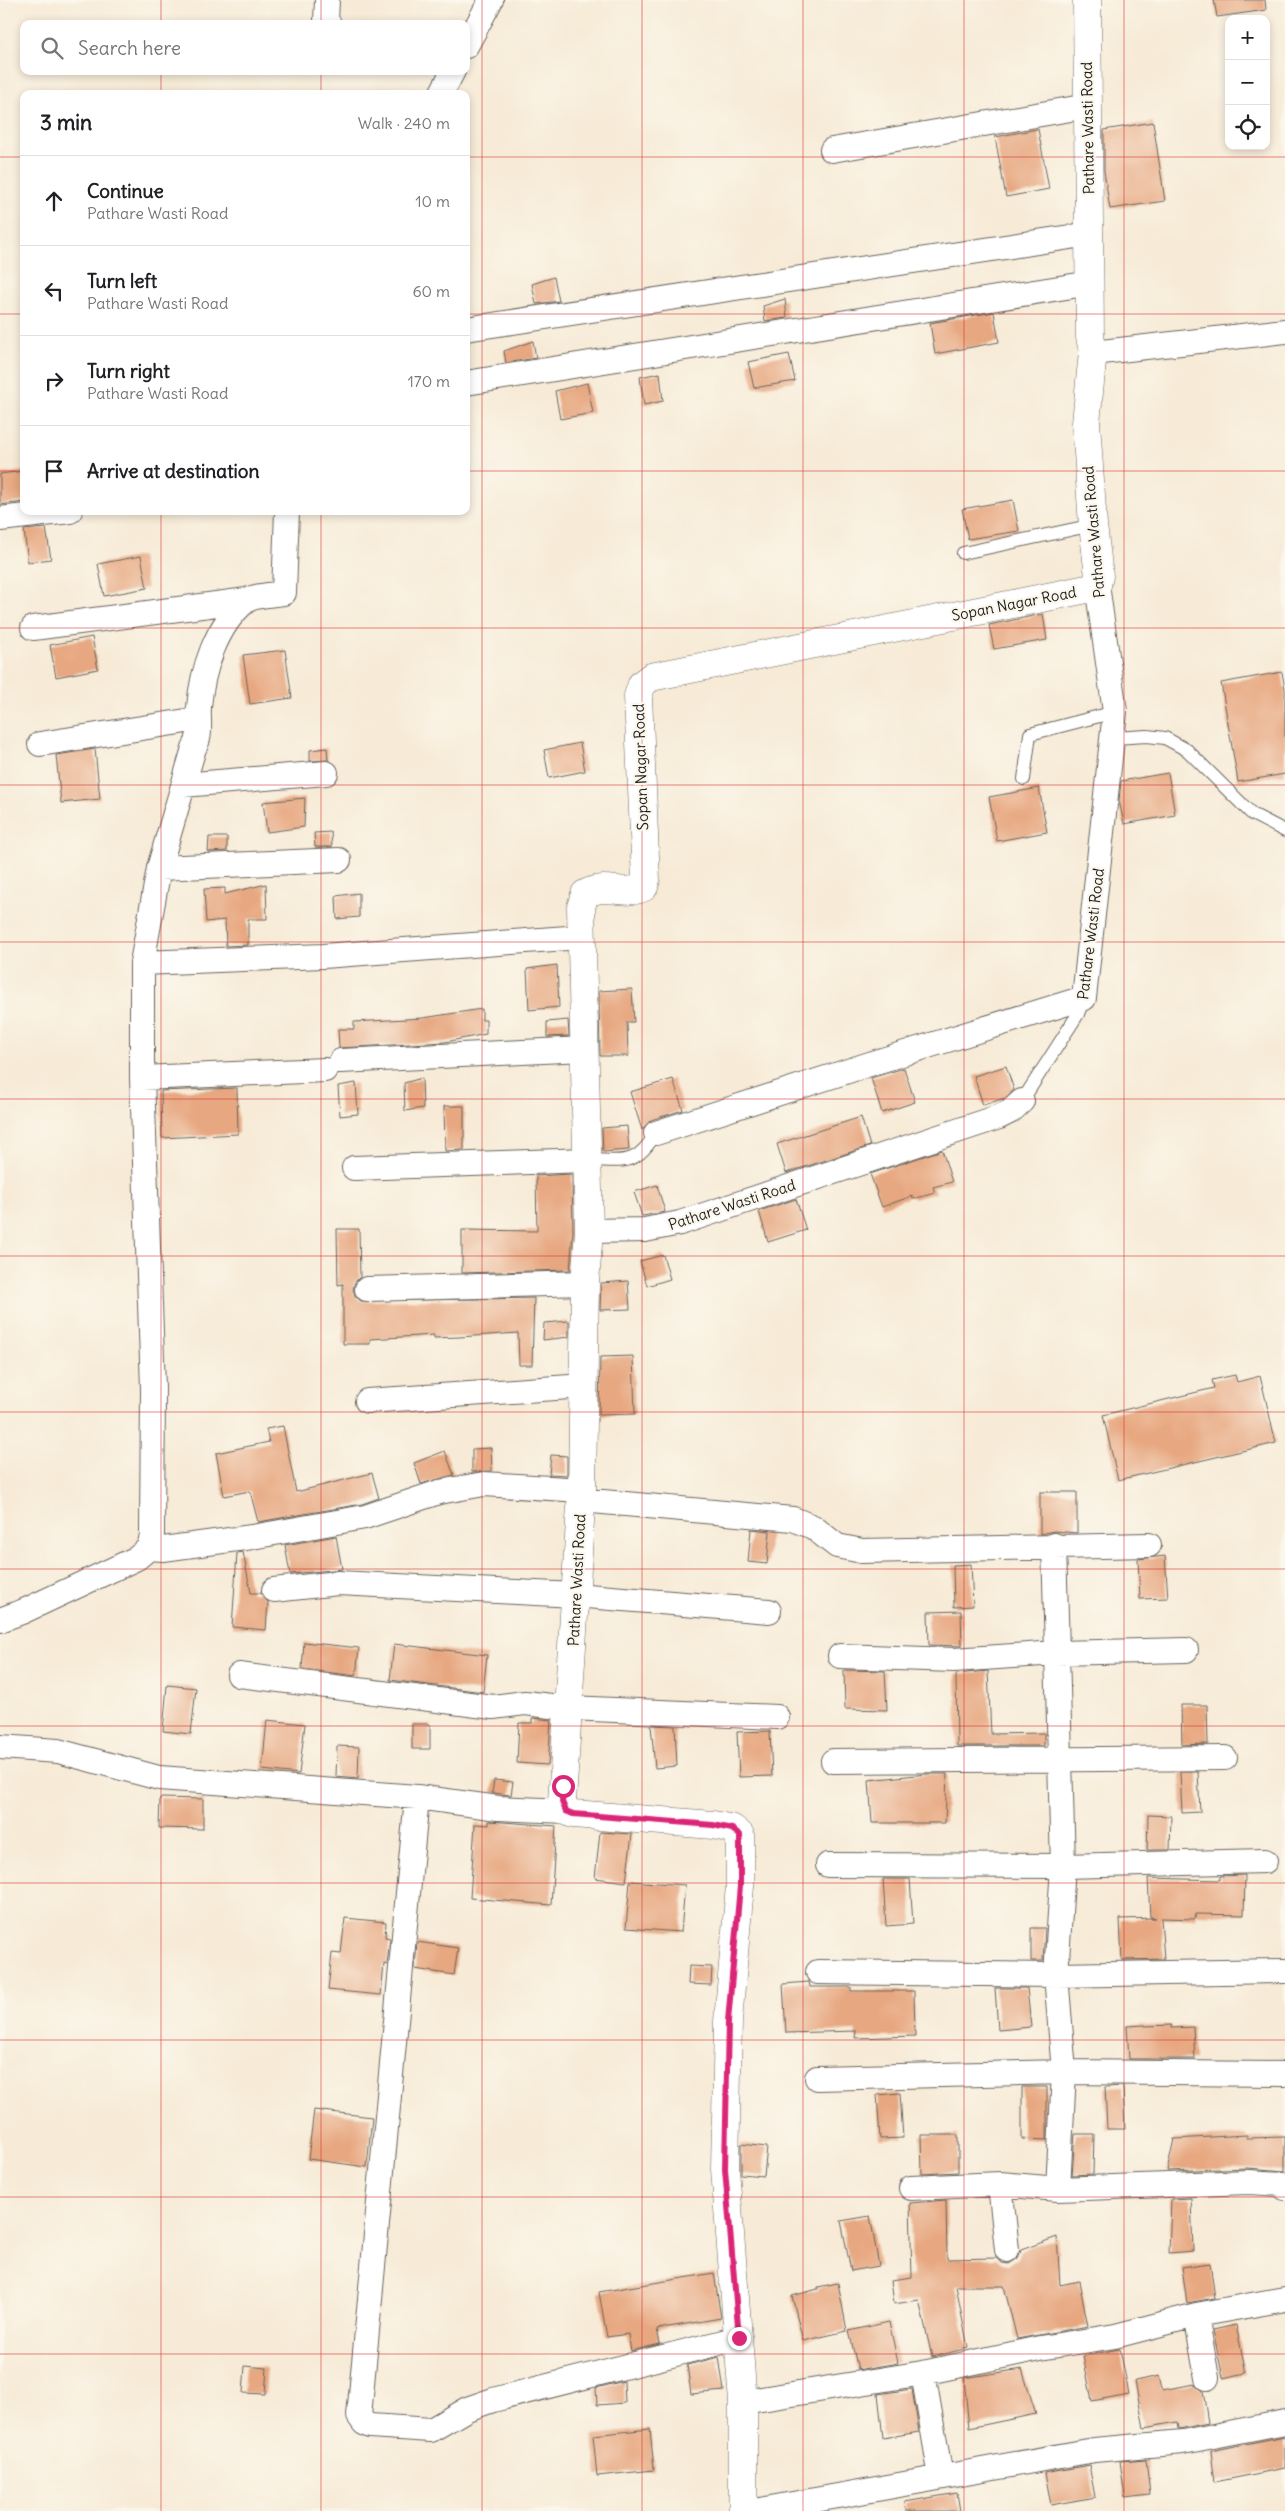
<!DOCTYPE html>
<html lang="en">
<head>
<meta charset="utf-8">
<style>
  :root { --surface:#fff; --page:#f2f2f2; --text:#202124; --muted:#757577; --line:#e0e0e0 }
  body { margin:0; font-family:Delius,sans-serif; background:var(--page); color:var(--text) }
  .controls { position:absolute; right:15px; top:15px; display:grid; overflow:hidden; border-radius:10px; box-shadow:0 2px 8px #0003 }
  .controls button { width:45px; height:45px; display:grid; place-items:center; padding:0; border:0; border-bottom:1px solid var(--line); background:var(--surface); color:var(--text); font:25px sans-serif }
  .stop { position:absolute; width:15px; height:15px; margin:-11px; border:4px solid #db2777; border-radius:50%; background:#fff }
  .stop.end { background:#db2777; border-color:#fff; box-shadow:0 1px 5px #0008 }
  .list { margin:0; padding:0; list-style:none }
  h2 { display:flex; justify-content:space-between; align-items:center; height:65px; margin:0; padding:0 20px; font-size:21px }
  h2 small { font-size:16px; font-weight:400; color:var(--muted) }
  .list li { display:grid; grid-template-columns:32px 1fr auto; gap:15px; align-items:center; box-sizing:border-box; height:90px; padding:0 20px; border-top:1px solid var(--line) }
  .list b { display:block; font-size:19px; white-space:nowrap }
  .list p { margin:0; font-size:16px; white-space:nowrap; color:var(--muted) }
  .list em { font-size:16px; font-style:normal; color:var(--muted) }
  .icon { flex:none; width:28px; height:28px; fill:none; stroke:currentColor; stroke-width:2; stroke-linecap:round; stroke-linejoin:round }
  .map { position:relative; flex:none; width:1285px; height:2511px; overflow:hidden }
  .search { position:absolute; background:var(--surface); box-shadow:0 2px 8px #0003; left:20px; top:20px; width:450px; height:55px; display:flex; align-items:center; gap:12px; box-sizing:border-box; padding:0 18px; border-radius:10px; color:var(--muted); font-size:19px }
  .panel { position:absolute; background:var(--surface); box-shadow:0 2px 8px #0003; left:20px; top:90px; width:450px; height:425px; border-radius:10px }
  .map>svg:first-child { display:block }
</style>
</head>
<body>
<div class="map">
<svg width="1285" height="2511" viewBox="0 0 1285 2511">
  <rect width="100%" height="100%" fill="#fbf7ec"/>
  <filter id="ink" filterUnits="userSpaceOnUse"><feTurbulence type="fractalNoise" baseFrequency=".02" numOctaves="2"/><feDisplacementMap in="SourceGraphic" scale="10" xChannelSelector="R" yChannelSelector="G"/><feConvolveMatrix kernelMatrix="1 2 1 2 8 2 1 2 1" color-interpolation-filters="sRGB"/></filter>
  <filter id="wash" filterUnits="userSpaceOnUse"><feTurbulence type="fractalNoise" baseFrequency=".0096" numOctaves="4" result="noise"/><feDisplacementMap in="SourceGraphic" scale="20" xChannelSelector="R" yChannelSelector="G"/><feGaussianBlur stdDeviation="1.12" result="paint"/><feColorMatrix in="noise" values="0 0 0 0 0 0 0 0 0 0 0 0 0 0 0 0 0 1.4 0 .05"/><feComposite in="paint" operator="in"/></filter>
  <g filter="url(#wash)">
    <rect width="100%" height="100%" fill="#f7ebd7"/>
    <g id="blocks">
      <!-- building -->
      <path fill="#e7a780" d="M1214,0H1265L1266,10L1217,17Z
        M1153,122L1165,201L1110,209L1104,171V130Z
        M1038,129L1049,189L1006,197L995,137Z
        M554,277L559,301L536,304L532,284Z
        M785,299L787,318L765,321L763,306Z
        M994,312L999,342L935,354L930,323Z
        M533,341L536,358L506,363L504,351Z
        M789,354L795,381L754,388L748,362Z
        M660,373L663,401L644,405L640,377Z
        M587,383L593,413L560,419L555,391Z
        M24,471V502L0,505V474Z
        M1013,500L1019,531L968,539L962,509Z
        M46,528L51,559L28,562L24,530Z
        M141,556L147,588L104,596L98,564Z
        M1043,614L1047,640L994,649L989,625Z
        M92,637L98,669L56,677L50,645Z
        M285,650L292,698L250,704L243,655Z
        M1282,672L1285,689V774L1238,782L1221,683Z
        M580,743L585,771L549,778L544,750Z
        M327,748L328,760L310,761V750Z
        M95,749L100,799L61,803L56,755Z
        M1168,773L1175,815L1124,824L1119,800L1121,781Z
        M1039,788L1047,832L997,841L989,797Z
        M305,798L304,827L267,832L263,802Z
        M331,832L332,847H315L314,833Z
        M209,837H227V851L208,852Z
        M266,884L267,919H248V945L226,946L225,920L206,922L204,889L225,888V894Z
        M359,893V917L337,919L336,896Z
        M557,965L559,1007L529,1010L527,969Z
        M632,989L634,1022H627L628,1056H600L599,991Z
        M482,1009V1020H486V1034L445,1042L339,1048L338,1029H354V1022L423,1018Z
        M568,1020L569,1036L547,1037V1022Z
        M1006,1066L1014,1090L1005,1098L983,1105L974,1076Z
        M904,1068L915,1102L882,1113L871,1078Z
        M422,1078L423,1108L405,1111L404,1083Z
        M673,1079L683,1110L651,1120L642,1130L630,1092Z
        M356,1083L358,1114L340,1116L338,1086Z
        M237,1088L238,1134L162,1138L161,1091Z
        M444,1106H464V1150L445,1151Z
        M861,1117L870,1146L786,1173L777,1144Z
        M627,1126L629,1150L603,1152L602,1128Z
        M942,1150L952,1182L933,1187L935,1193L913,1199L912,1196L882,1207L870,1174Z
        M572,1174L573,1231L570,1270L462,1273V1230L537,1231L536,1176Z
        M657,1185L665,1212L642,1216L634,1192Z
        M796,1199L806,1230L768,1242L759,1211Z
        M337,1229H359L360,1277L355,1282L353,1289L355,1296L361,1301L534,1298L532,1365H519L518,1333L459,1337L434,1338V1335L370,1339V1344H343V1284L338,1285Z
        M663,1255L670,1279L647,1286L640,1261Z
        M628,1281L630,1309L600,1310L601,1283Z
        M569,1321V1337L543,1340L544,1323Z
        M633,1356L635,1414L599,1415L600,1357Z
        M1235,1375L1237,1382L1260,1376L1276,1443L1118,1480L1103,1415L1214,1388L1212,1380Z
        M283,1426L296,1492L372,1473L379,1498L362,1504L258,1522L250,1491L224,1496L216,1453L269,1442L266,1429Z
        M491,1448L492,1471L472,1472V1449Z
        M445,1451L454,1475L421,1484L414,1463Z
        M551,1455L567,1456V1475L549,1474Z
        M1040,1492H1077V1533L1054,1531L1040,1534Z
        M751,1529L770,1531L767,1564L748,1562Z
        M336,1536L342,1569L290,1574L285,1545Z
        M243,1552L251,1593H261L268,1602L266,1630L232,1627L237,1553Z
        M1165,1556L1168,1598L1140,1599L1138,1559Z
        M971,1564L973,1606L954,1607L953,1565Z
        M961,1611L962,1646L929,1645L928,1612Z
        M304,1642L359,1648L356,1676L302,1669Z
        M394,1644L487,1655L483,1692L390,1680Z
        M844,1670L885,1671L887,1710L845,1709Z
        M988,1671L991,1734L1044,1733V1746H957L956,1674Z
        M167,1685L196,1688L191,1734L163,1731Z
        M1181,1705H1207L1208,1744L1182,1745Z
        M532,1718L551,1720L548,1765L517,1763L519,1723H532Z
        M267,1720L305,1724L299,1774L262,1770Z
        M412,1724H430V1749H412Z
        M651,1725L675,1726L677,1766L655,1768Z
        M770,1731L772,1776L739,1777L737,1732Z
        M337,1746L359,1747L358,1779L336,1777Z
        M1180,1772H1198L1200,1812L1182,1813Z
        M926,1774H947L945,1823H872L869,1780Z
        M494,1780L513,1782L511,1795L492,1793Z
        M160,1798L203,1799V1829L159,1828Z
        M1148,1815L1171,1816L1170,1850H1147Z
        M489,1821L556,1826L551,1905L470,1898L475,1824L489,1825Z
        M600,1832L632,1834L626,1882L595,1878Z
        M1245,1875L1244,1915L1196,1914L1195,1919L1161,1918L1164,1959L1122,1960L1120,1919L1156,1918L1150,1917L1148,1878L1220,1880V1876Z
        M883,1879H910L913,1924L886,1926Z
        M630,1881L685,1885L681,1932L626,1928Z
        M345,1918L386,1922L385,1937L390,1938L387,1965L384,1964L381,1995L328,1990L332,1953L341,1954Z
        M1031,1928H1045L1043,1961H1031Z
        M417,1942L458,1948L454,1975L415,1969Z
        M689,1966L712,1967L711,1985L688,1984Z
        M809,1982L810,1987H851V1991H914L915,2036L855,2038L856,2031L786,2033L783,1984Z
        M995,1988H1027L1031,2027L998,2030Z
        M1145,2025V2026L1171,2025V2028L1193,2027L1195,2059H1129L1127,2026Z
        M1123,2086L1125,2129H1107L1105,2087Z
        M1022,2087H1047V2140L1022,2139Z
        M900,2093L903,2138L880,2139L877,2095Z
        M314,2110L372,2117L367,2167L308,2159Z
        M1075,2134H1094L1093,2174L1072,2175Z
        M921,2135H958V2172L922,2174Z
        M1247,2135V2138L1285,2137V2171L1248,2168L1167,2171L1174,2139Z
        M741,2144L767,2147L764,2176L741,2174Z
        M1191,2198L1193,2251L1169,2253L1171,2199Z
        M946,2200L947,2259L996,2258L1002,2263L1009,2264L1018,2258L1021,2250L1057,2237L1060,2285L1079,2281L1088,2326L1017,2339L1004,2286H956L968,2348L932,2357L919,2300L894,2304L891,2280L912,2277L910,2203Z
        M870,2216L879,2266L851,2271L841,2221Z
        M1210,2263L1215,2298L1187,2303L1182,2267Z
        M714,2273L721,2318L657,2329L660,2344L631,2351L628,2334L607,2337L599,2292Z
        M838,2283L847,2331L803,2341L792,2296L818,2289V2287Z
        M889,2322L898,2363L858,2370L849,2331Z
        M1236,2325L1246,2373L1223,2378L1213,2330Z
        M1120,2349L1129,2394L1092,2401L1083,2356Z
        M719,2357L724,2391L691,2394L687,2365Z
        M245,2366L267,2368L265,2394L243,2393Z
        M1022,2369L1036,2414L969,2428L964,2378Z
        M1159,2376L1162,2390L1195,2384L1203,2391L1208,2423L1178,2429L1177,2422L1144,2428L1135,2381Z
        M624,2381L625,2403L597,2405L596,2388Z
        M912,2389L919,2432L883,2438L878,2394Z
        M650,2429L654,2470L597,2476L593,2435Z
        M1285,2436V2468L1215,2482L1211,2451Z
        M1146,2459L1150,2495L1125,2498L1120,2461Z
        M1089,2465L1095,2497L1051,2505L1045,2473Z
        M957,2493L960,2511H906L905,2502Z"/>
    </g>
  </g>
  <g filter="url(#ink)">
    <use href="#blocks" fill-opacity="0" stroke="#69645d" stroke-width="1"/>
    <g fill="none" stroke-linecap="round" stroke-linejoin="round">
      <!-- service casing -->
      <g stroke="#69645d" stroke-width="14">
        <path id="service" d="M963,553L1093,525
          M1114,738L1147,736L1165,738L1187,750L1252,814L1285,831
          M1024,779L1030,734L1115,712
          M1022,1101L1078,1014L1084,998
          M587,1160C623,1160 635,1168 656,1133"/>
      </g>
      <!-- minor casing -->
      <g stroke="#69645d" stroke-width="26">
        <path id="minor" d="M327,0L326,21L329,24
          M466,46L491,0
          M441,94L453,71
          M832,150L1088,106
          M466,329L1090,234
          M1093,351L1102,352L1285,331
          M466,383L1091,283
          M0,519L70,511
          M33,628L247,600
          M40,744L199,719
          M183,785L326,773
          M159,868L339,860
          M142,963L323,956L581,937
          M341,1061L584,1049
          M142,1078L325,1070
          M656,1133L879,1061L1084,998L1115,712L1097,585
          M354,1168L587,1160
          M589,1231L645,1230L680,1223L999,1117L1011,1111L1022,1101
          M367,1289L585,1283
          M367,1401L584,1386
          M581,1500L793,1519L813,1527L837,1546L862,1551L1149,1545
          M1054,1545L1063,1866L1056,1975L1064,2072L1058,2189
          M149,1548L163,1549L252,1537L365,1517L439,1492L484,1484L582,1490
          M274,1590L338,1583L575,1595L769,1611
          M0,1620L24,1611L137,1558L149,1548L152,1535L153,1388L142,1078V963L159,868L194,748C202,736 198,722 199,707C202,671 216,625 246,601C254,595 273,595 284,593L287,511
          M840,1656L954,1660L1056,1653L1186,1650
          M239,1675L493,1707L525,1703L569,1708L777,1717
          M0,1747L58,1751L159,1778L417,1797L498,1808L566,1811
          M833,1761L1225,1758
          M417,1797L359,2416L364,2423L370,2426L431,2430L467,2409L493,2400L739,2338
          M828,1865L1063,1866L1265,1861
          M818,1972L1056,1975L1285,1971
          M817,2078L1064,2072L1285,2074
          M1000,2184L1007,2250
          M911,2188L1000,2184L1058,2189L1249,2182L1283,2184L1285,2188
          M1196,2315L1207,2378
          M923,2373L941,2477
          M743,2402L923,2373L1040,2348L1115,2336L1196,2315L1285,2299
          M754,2511L1094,2450L1183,2442L1285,2422"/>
      </g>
      <!-- tertiary casing -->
      <g stroke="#69645d" stroke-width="29">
        <path id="tertiary" d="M743,2511V2402L725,2169L728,2021L740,1886V1835L733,1829L713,1825L573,1814L566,1811L562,1802L582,1490L585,1283L589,1231L581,907L585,894C605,882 625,897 644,887L646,880L638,696L642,684L651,677L1092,588L1097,585L1099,576L1093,525L1086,423L1093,351L1090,337L1087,0"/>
      </g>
      <!-- service -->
      <use href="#service" stroke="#fff" stroke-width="12"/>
      <!-- minor -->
      <use href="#minor" stroke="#fff" stroke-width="24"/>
      <!-- tertiary -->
      <use href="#tertiary" stroke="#fff" stroke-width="28"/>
    </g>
  </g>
  <g fill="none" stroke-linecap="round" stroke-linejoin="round" filter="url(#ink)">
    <!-- route -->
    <path stroke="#db2777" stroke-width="6" d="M563,1786L562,1802L566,1811L573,1814L713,1825L732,1829L740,1835V1886L728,2021L725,2169L739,2338"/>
  </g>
  <!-- grid -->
  <path fill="none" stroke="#d62828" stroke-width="1" stroke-opacity="0.55" d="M161,0V24M321,0V24M482,0V2511M642,0V2511M803,0V2511M964,0V2511M1124,0V2511M161,71V94M321,71V94M0,157H24M466,157H1285M0,314H24M466,314H1285M0,471H24M466,471H1285M161,511V2511M321,511V2511M0,628H1285M0,785H1285M0,942H1285M0,1099H1285M0,1256H1285M0,1412H1285M0,1569H1285M0,1726H1285M0,1883H1285M0,2040H1285M0,2197H1285M0,2354H1285"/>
  <g text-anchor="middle" stroke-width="4.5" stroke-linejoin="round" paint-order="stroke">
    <!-- street labels -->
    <g font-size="15" fill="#1c1c1c" stroke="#fbf7ec">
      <text transform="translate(1088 128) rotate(-91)" y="5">Pathare Wasti Road</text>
      <text transform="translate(1094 532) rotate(-95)" y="5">Pathare Wasti Road</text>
      <text transform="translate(1014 604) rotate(-11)" y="5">Sopan Nagar Road</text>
      <text transform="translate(641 767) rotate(-92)" y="5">Sopan Nagar Road</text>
      <text transform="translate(1091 934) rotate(-83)" y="5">Pathare Wasti Road</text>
      <text transform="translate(732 1205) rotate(-18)" y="5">Pathare Wasti Road</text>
      <text transform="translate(577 1580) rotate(-87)" y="5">Pathare Wasti Road</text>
    </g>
  </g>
</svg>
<div class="controls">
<button>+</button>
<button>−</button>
<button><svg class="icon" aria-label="locate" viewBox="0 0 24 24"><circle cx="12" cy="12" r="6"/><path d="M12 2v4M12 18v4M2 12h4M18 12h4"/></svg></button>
</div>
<div class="stop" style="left:563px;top:1786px"></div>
<div class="stop end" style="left:739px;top:2338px"></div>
<div class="search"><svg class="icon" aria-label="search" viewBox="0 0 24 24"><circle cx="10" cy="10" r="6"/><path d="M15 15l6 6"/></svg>Search here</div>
<section class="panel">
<h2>3 min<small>Walk · 240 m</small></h2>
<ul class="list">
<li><svg class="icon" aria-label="ahead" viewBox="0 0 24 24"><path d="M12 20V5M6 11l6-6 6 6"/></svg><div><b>Continue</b><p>Pathare Wasti Road</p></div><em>10 m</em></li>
<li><svg class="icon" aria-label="left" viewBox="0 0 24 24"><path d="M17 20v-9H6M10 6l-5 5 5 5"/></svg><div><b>Turn left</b><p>Pathare Wasti Road</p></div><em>60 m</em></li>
<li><svg class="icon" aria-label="right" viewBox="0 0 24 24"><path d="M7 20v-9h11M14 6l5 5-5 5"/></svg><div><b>Turn right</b><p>Pathare Wasti Road</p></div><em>170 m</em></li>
<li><svg class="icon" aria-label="arrive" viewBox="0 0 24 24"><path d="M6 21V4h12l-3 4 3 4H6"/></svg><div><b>Arrive at destination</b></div></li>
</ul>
</section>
</div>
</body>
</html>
